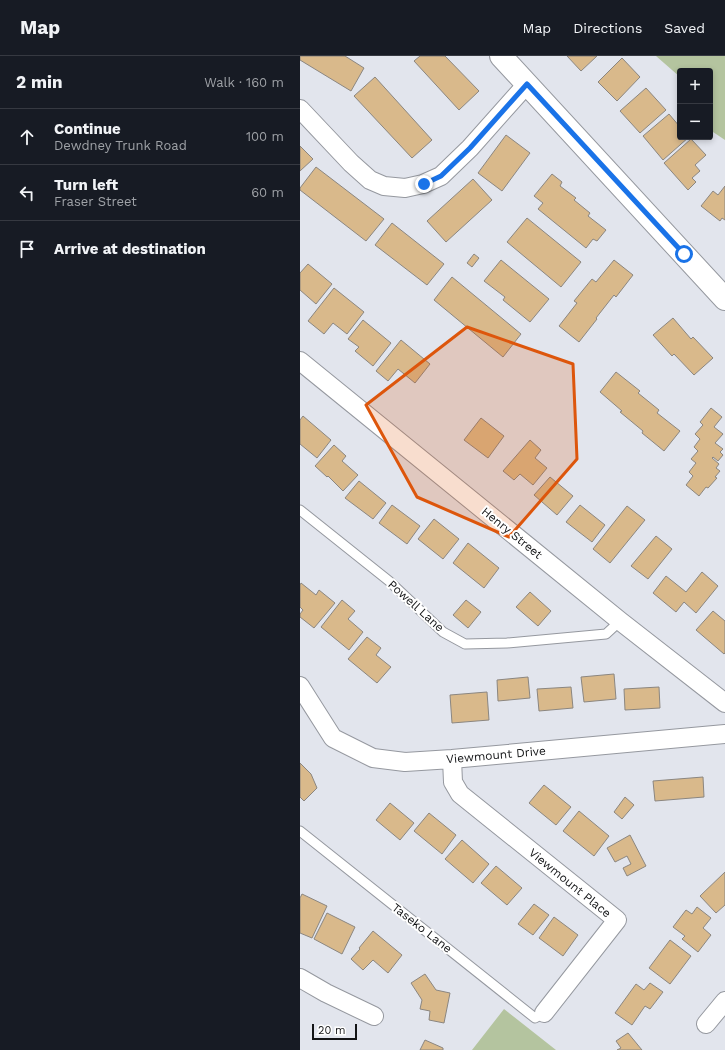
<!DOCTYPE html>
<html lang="en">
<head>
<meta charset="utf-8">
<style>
  :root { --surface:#171b24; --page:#20242c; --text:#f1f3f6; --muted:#9ea1a6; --line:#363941 }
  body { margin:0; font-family:"Work Sans",sans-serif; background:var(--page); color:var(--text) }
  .controls { position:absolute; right:12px; top:12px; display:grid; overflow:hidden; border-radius:4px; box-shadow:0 2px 6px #0003 }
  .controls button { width:36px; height:36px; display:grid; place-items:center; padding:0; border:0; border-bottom:1px solid var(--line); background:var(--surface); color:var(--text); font:20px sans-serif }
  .scale { position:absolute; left:12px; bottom:10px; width:45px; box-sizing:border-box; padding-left:4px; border:2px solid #131416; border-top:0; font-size:11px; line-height:14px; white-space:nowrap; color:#131416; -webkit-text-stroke:3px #fff; paint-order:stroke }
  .stop { position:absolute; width:12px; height:12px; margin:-9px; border:3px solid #1a73e8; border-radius:50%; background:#fff }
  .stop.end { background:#1a73e8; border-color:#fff; box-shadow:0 1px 4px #0008 }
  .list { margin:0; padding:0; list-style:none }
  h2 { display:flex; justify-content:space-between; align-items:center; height:52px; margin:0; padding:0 16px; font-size:17px }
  h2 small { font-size:13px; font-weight:400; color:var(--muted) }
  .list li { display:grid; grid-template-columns:26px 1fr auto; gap:12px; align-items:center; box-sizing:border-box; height:56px; padding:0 16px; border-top:1px solid var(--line) }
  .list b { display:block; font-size:15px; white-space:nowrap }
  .list p { margin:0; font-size:13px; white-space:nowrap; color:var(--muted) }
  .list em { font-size:13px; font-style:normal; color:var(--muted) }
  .icon { flex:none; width:22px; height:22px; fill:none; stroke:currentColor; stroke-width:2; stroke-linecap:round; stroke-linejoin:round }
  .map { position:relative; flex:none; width:425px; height:994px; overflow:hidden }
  header { display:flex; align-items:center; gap:24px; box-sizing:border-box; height:56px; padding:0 20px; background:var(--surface); border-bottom:1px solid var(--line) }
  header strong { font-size:19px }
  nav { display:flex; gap:22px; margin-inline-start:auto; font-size:14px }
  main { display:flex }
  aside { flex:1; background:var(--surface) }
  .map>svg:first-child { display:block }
</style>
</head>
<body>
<header>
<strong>Map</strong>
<nav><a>Map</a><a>Directions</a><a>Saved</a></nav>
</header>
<main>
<aside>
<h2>2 min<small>Walk · 160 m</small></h2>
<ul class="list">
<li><svg class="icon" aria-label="ahead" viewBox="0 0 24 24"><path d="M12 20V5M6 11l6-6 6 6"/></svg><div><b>Continue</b><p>Dewdney Trunk Road</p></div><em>100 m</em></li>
<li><svg class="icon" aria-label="left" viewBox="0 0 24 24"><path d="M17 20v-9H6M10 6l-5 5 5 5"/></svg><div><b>Turn left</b><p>Fraser Street</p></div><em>60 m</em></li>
<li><svg class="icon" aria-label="arrive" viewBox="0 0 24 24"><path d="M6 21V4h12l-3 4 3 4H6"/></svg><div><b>Arrive at destination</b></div></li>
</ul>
</aside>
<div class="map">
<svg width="425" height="994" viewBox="0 0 425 994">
  <rect width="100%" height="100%" fill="#e2e5ed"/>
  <!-- green -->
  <path fill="#b4c49f" d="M356,0H425V84L413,76L410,69V15H380V21Z
    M204,953L256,994H258H172Z"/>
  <!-- building -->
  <path fill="#d9b98b" stroke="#8b8680" d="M0,0H45L64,12L51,35L0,4Z
    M120,0H145L179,35L159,54L114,5Z
    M267,0H297L281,15Z
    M322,2L340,21L317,45L298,26Z
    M75,21L132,84L112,102L54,40Z
    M346,32L366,54L340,77L320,55Z
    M369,58L380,71V81H389L363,104L343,80Z
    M206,79L230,97L202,135L178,117Z
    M391,83L406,99L395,109L400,115L392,122L396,126L388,134L364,107Z
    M0,90L13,103L0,115Z
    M16,111L84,163L66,185L0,134V132Z
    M252,118L262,126L260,130L276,142L274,144L290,157L288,160L306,174L297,185L293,183L286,192L238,153L243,147L234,140Z
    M173,123L192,144L146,186L127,165Z
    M425,130V164L422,162L420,165L401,150L413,135L418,139Z
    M227,162L281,206L261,231L207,186Z
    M92,167L144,208L127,229L75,189Z
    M174,198L179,202L172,211L167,207Z
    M201,204L249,243L230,266L203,244L205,241L184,225Z
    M314,204L333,219L316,241L314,239L296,262L297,263L279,286L259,270L277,247L274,245L292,223L296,226Z
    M8,208L32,228L16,248L0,234V217Z
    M152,221L221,278L203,301L134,244Z
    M34,232L64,256L47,278L33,267L24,278L8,265Z
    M373,262L391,283L393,281L413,302L394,319L374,298L372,300L353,279Z
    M63,264L91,287L73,310L55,295L59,291L48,283Z
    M101,284L130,308L115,327L98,313L88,325L76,315Z
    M316,316L340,335L338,337L359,354L357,357L380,375L364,395L342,377L343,375L320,356L322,355L300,336Z
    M411,352L422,361L414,371L423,378L415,387L423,393L420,396L423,399L418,405L413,401L412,402L419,408L416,412L420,415L415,421L417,422L408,432L406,431L399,440L386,429L393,420L389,416L396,407L391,403L398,395L394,391L400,383L395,378L403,369L400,366Z
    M3,360L31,384L17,402L0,388V364Z
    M181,362L204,380L188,402L164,384Z
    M230,384L241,394L235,402L247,412L233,429L220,418L214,424L203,415Z
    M34,389L46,400L42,405L58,419L43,435L28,420L27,421L15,410Z
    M250,421L273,440L257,459L234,439Z
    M59,425L86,447L73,463L45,442Z
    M92,449L120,470L107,488L79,467Z
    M280,449L305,469L292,486L266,466Z
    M327,450L345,464L310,507L293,493Z
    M134,463L159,483L143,503L118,483Z
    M356,480L372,493L348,523L331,510Z
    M168,487L199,512L184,532L153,507Z
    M402,516L418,530L396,557L384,546L376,556L353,537L366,520L386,536Z
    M1,527L16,539L19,534L35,547L14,572L0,561V558L3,554L0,551V529Z
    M230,536L251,555L238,570L216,551Z
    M42,544L55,555L48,563L63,576L49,594L21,571Z
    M166,544L181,556L168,572L153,559Z
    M413,555L425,565V597L424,598L396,574Z
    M67,581L81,592L76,599L91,611L77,627L48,603Z
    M314,618L316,643L284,646L281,621Z
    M228,621L230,642L198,645L197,624Z
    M271,631L273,652L239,655L237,633Z
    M359,631L360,652L325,654L324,633Z
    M187,636L189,664L152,667L150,639Z
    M0,707L11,718L17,732L4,745L0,741Z
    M403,721L404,741L355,745L353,725Z
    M244,729L271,751L256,769L229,747Z
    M325,741L334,749L322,763L314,756Z
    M90,747L114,767L100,784L76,764Z
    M279,755L309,780L294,800L263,775Z
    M129,757L156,779L142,798L114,775Z
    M330,779L346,810L327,820L323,812L331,808L327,800L315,806L307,792Z
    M162,784L189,808L173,827L145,803Z
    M196,810L222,832L207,849L181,827Z
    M425,816V849L416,857L400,840Z
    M2,838L27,850L12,882L0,877V842Z
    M234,848L249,859L233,879L218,868Z
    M397,851L411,862L403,872L411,879L398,896L382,883L385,880L373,871L386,854L392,858Z
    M27,857L55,871L42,898L14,883Z
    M254,861L278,879L263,900L239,882Z
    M73,875L102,899L88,917L73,904L63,914L51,903L60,893L59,892Z
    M370,884L391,900L370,928L349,912Z
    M125,918L136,934L150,937L144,967L129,964L130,955L120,953L122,944L111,927Z
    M350,927L363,936L350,953L345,950L332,969L315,957L336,928L344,934Z
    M328,977L342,994H317L321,992L316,985Z
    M125,984L143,992V994H120Z"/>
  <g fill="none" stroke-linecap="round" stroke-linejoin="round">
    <!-- lane casing -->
    <g stroke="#95989f" stroke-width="11">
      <path id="lane" d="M0,454L89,525L143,576L165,588L207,587L306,578L320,565
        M0,775L235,962L244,957"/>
    </g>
    <!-- street casing -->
    <g stroke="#95989f" stroke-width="20">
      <path id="street" d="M0,53L51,107L70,124L84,130L105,132L123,128L141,120L170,92L227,28
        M0,305L320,565L425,647
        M0,630L33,682L73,702L105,706L152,703L425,678
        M152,703L153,726L160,738L317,864L244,957
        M0,922L26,937L74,960
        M406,968L425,945"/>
    </g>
    <!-- secondary casing -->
    <g stroke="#95989f" stroke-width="24">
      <path id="secondary" d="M201,0L425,243"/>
    </g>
    <!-- lane -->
    <use href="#lane" stroke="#fff" stroke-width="9"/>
    <!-- street -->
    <use href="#street" stroke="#fff" stroke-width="18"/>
    <!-- secondary -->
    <use href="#secondary" stroke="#fff" stroke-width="22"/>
  </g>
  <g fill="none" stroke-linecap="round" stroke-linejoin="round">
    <!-- route -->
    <path stroke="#1a73e8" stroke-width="5" d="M124,128L141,120L170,92L227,28L384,198"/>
  </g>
  <!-- marked area -->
  <path fill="#dd560c" fill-opacity="0.2" stroke="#dd560c" stroke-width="3" stroke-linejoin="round" d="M167,271L273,308L277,403L209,481L117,441L66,349Z"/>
  <g text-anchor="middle" stroke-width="4" stroke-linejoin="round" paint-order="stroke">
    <!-- street labels -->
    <g font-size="12" fill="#131416" stroke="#fff">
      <text transform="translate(212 477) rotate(39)" y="4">Henry Street</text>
      <text transform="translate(116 550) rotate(42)" y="4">Powell Lane</text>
      <text transform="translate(196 699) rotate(-5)" y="4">Viewmount Drive</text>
      <text transform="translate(270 827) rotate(39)" y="4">Viewmount Place</text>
      <text transform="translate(122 872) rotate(38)" y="4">Taseko Lane</text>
    </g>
  </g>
</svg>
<div class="controls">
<button>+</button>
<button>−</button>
</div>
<div class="scale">20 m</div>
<div class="stop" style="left:384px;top:198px"></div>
<div class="stop end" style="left:124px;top:128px"></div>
</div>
</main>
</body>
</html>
